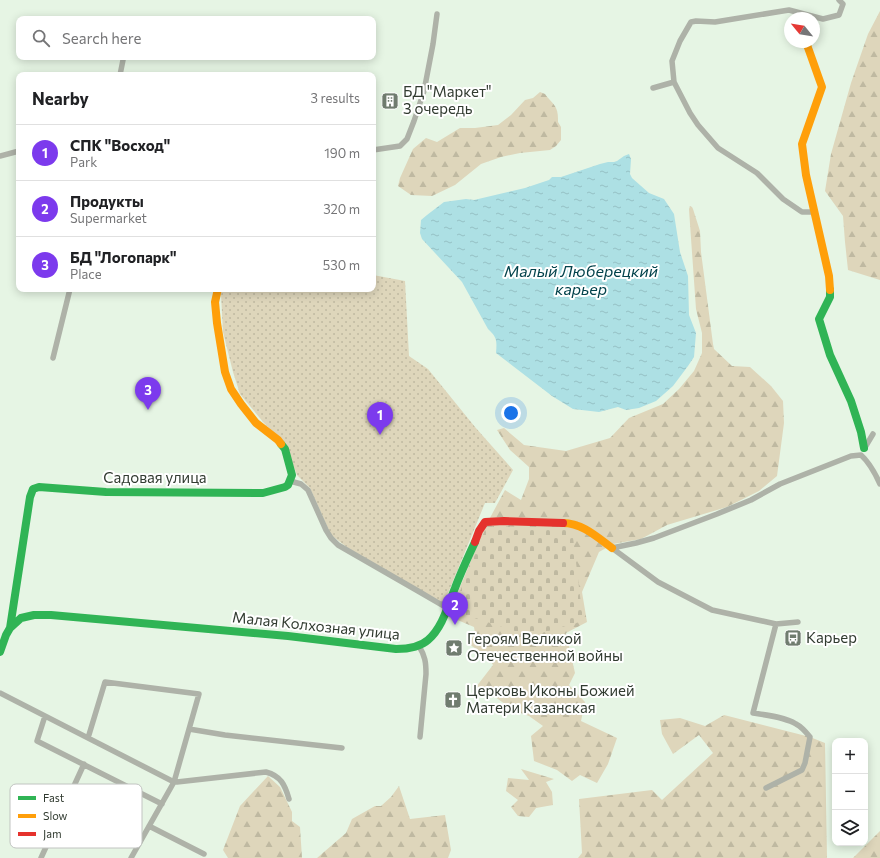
<!DOCTYPE html>
<html lang="en">
<head>
<meta charset="utf-8">
<style>
  :root { --surface:#fff; --page:#f6f6f6; --text:#202124; --muted:#757577; --line:#e0e0e0; --accent:#7c3aed }
  body { margin:0; font-family:Commissioner,sans-serif; background:var(--page); color:var(--text) }
  .controls { position:absolute; right:12px; bottom:12px; display:grid; overflow:hidden; border-radius:8px; box-shadow:0 2px 10px #0003 }
  .controls button { width:36px; height:36px; display:grid; place-items:center; padding:0; border:0; border-bottom:1px solid var(--line); background:var(--surface); color:var(--text); font:20px sans-serif }
  .compass { position:absolute; left:784px; top:12px; width:36px; height:36px; border-radius:50%; background:var(--surface); box-shadow:0 2px 10px #0003; rotate:300deg }
  .you { position:absolute; left:511px; top:413px; width:14px; height:14px; margin:-10px; border:3px solid #fff; border-radius:50%; background:#1a73e8; box-shadow:0 0 0 6px #1a73e833 }
  .badge { display:grid; place-items:center; width:26px; height:26px; border-radius:50%; background:var(--accent); color:#fff; font-size:13px; font-weight:700 }
  .pin { position:absolute; translate:-50% -33px; filter:drop-shadow(0 1px 2px #0008) }
  .pin::after { content:''; position:absolute; top:21px; width:14px; height:12px; background:inherit; clip-path:polygon(0 0,100% 0,50% 100%) }
  .list { margin:0; padding:0; list-style:none }
  h2 { display:flex; justify-content:space-between; align-items:center; height:52px; margin:0; padding:0 16px; font-size:17px }
  h2 small { font-size:13px; font-weight:400; color:var(--muted) }
  .list li { display:grid; grid-template-columns:26px 1fr auto; gap:12px; align-items:center; box-sizing:border-box; height:56px; padding:0 16px; border-top:1px solid var(--line) }
  .list b { display:block; font-size:15px; white-space:nowrap }
  .list p { margin:0; font-size:13px; white-space:nowrap; color:var(--muted) }
  .list em { font-size:13px; font-style:normal; color:var(--muted) }
  .icon { flex:none; width:22px; height:22px; fill:none; stroke:currentColor; stroke-width:2; stroke-linecap:round; stroke-linejoin:round }
  .map { position:relative; flex:none; width:880px; height:858px; overflow:hidden }
  .search { position:absolute; background:var(--surface); box-shadow:0 2px 10px #0003; left:16px; top:16px; width:360px; height:44px; display:flex; align-items:center; gap:10px; box-sizing:border-box; padding:0 14px; border-radius:8px; color:var(--muted); font-size:15px }
  .panel { position:absolute; background:var(--surface); box-shadow:0 2px 10px #0003; left:16px; top:72px; width:360px; height:220px; border-radius:8px }
  .map>svg:first-child { display:block }
</style>
</head>
<body>
<div class="map">
<svg width="880" height="858" viewBox="0 0 880 858">
  <defs>
    <pattern id="forest-firs" width="22" height="20" patternUnits="userSpaceOnUse"><rect width="22" height="20" fill="#ded6bb"/><path d="M5 1l3.5 6h-7zM16 11l3.5 6h-7z" fill="#bfb9a1"/></pattern>
    <pattern id="cemetery-stones" width="16" height="16" patternUnits="userSpaceOnUse"><rect width="16" height="16" fill="#ded6bb"/><path d="M2 7V4a2 2 0 0 1 4 0v3zM10 15v-3a2 2 0 0 1 4 0v3z" fill="#bfb9a1"/></pattern>
    <pattern id="garden-dots" width="8" height="8" patternUnits="userSpaceOnUse"><rect width="8" height="8" fill="#ded6bb"/><path d="M2 2h.1M6 6h.1" fill="none" stroke="#bfb9a1" stroke-width="1.8" stroke-linecap="round"/></pattern>
    <pattern id="water-ripples" width="26" height="14" patternUnits="userSpaceOnUse"><rect width="26" height="14" fill="#ade0e4"/><path d="M2 4q2-2 4 0t4 0M15 11q2-2 4 0t4 0" fill="none" stroke="#95c1c4"/></pattern>
  </defs>
  <rect width="100%" height="100%" fill="#e6f5e4"/>
  <!-- forest -->
  <path fill="url(#forest-firs)" d="M880,11V280L848,270L845,242L843,216L825,191L831,154L851,83L868,34Z
    M540,92L545,94C548,99 554,103 556,108C558,112 558,117 558,122L561,127V140L556,146L550,150L520,153L501,157L481,164L455,185L432,196L411,195L398,186L400,178L413,149L426,138L437,142L460,128H475L498,125L511,115L525,100L533,98Z
    M690,206L692,207L693,209L700,231L701,252L713,344L714,349L732,366L750,367L771,386L783,401L784,423L777,476L759,491L727,507L667,525L641,539L613,544L599,552L582,592L587,622L566,633L575,673L569,685L585,702L581,721L617,738L608,764L597,783L580,775L572,781L557,770L534,761L531,736L543,726L529,716L515,711L495,697L481,693L476,687L493,665L489,658L469,644L475,633L474,627L448,616L484,529L505,490L521,500L529,479V467L510,450L497,430L504,428L524,445L566,451L610,438L629,418L663,404L679,389L694,371L702,353V333L696,309L690,224L689,209Z
    M724,715L810,737L825,743L827,858H578L582,853L579,799L652,790L662,800L713,753L699,735L673,754L662,734L660,720L680,718L705,726Z
    M521,769L554,779L546,782L552,792L553,805L536,808L529,817L518,816L511,807L518,800L506,791L508,778L529,780Z
    M268,776L280,787L292,812V821L300,827L302,858H228L223,850L240,806Z
    M399,786L410,819L445,815L451,850L448,858H317L346,833L352,819L375,806H381L391,797Z
    M880,831V858H853Z"/>
  <!-- cemetery -->
  <path fill="url(#cemetery-stones)" d="M493,526L572,529L583,621L531,636L452,611L485,530Z"/>
  <!-- garden -->
  <path fill="url(#garden-dots)" d="M373,275L405,281L409,356L428,369L475,427L513,470L495,503H485L444,603H440L348,548L331,535L310,488L297,475L285,444L264,423L240,394L233,372L223,332L221,294L223,289H373Z"/>
  <!-- water -->
  <path fill="url(#water-ripples)" d="M629,154L631,159L630,174L632,178L649,193L664,199L674,214L680,252L688,276L689,315L696,333L694,357L688,366L673,386L656,401L639,408L626,410L618,407L599,412L573,409L552,396L496,353C497,341 497,337 488,329L462,282L422,239L420,233L421,220L427,215L444,202L466,199L474,200L525,188L549,180L552,177H561L600,164L608,162H614L617,161L624,156Z"/>
  <g fill="none" stroke-linecap="round" stroke-linejoin="round">
    <!-- street -->
    <path stroke="#aeb2a8" stroke-width="5.5" d="M120,75L123,60
      M674,82L690,113L698,125L718,148L757,173L783,199L802,212H814
      M653,88L674,82L672,61L680,41L691,22L696,21L715,22L789,10L823,19L839,15L843,4L839,0
      M373,150L400,146L407,139L414,121L424,91L433,44L437,14
      M0,156L19,151
      M53,358L70,289
      M864,449L873,434
      M290,481L301,484L308,490L326,530L331,538L338,545L418,591L447,608
      M612,548L636,543L654,538L717,514L751,500L780,484L851,456L861,455C870,463 875,473 880,484
      M612,548L658,582L712,610L776,624L798,622
      M419,646C425,656 426,662 426,674L420,737
      M0,693L174,782H177L266,772C281,776 285,785 289,799
      M45,716L37,741L162,804
      M189,729L225,735L342,748
      M88,738L105,682L199,694L174,782L131,858
      M766,788L802,770L805,763L810,737C806,732 802,727 796,724C785,717 766,715 753,713L776,624
      M149,826L204,854
      M41,858L84,764"/>
    <!-- fast -->
    <path stroke="#30b455" stroke-width="8" d="M830,290V297L819,319L830,355L851,401L861,432L864,448
      M10,628L21,618L34,615H51L288,636L396,649C407,649 419,648 428,640C443,627 448,605 455,588C461,572 468,557 475,542
      M0,652L6,635L10,628L30,497L33,489L39,487L106,492L263,493L285,487L288,485L292,475L285,449L281,444"/>
    <!-- slow -->
    <path stroke="#ff9f0a" stroke-width="8" d="M806,42L822,87L802,144L806,175L829,276L830,290
      M218,289L215,302L217,323L225,372L231,389L241,404L256,423L278,440L281,444
      M563,523C582,523 597,537 612,548"/>
    <!-- jam -->
    <path stroke="#e5322d" stroke-width="8" d="M475,542L479,531L485,522L504,521L563,523"/>
  </g>
  <!-- icons -->
  <defs>
    <g id="building-square" transform="scale(0.9)"><rect x="-9" y="-9" width="18" height="18" rx="4" fill="#707c6f" stroke="#fff"/><path d="M-4-6H4V6H1V3H-1V6H-4ZM-2.5-4.3h1.7v1.8h-1.7ZM.8-4.3h1.7v1.8H.8ZM-2.5-1h1.7V.8h-1.7ZM.8-1h1.7V.8H.8Z" fill="#fff"/></g>
    <g id="bus-square" transform="scale(0.9)"><rect x="-9" y="-9" width="18" height="18" rx="4" fill="#707c6f" stroke="#fff"/><path d="M-5-6H5V4H4V6H2V4H-2V6H-4V4H-5ZM-3.5-4V0h7V-4ZM-3.5 1.2v1.5H-2V1.2ZM2 1.2v1.5H3.5V1.2Z" fill="#fff"/></g>
    <g id="sight-square" transform="scale(0.9)"><rect x="-9" y="-9" width="18" height="18" rx="4" fill="#707c6f" stroke="#fff"/><path d="M0-6L1.8-2.2L6-1.7L2.9 1.2L3.7 5.4L0 3.3L-3.7 5.4L-2.9 1.2L-6-1.7L-1.8-2.2Z" fill="#fff"/></g>
    <g id="church-square" transform="scale(0.9)"><rect x="-9" y="-9" width="18" height="18" rx="4" fill="#707c6f" stroke="#fff"/><path d="M-1.2-6h2.4v3.5h3.3v2.4h-3.3V6h-2.4V-.1h-3.3v-2.4h3.3Z" fill="#fff"/></g>
  </defs>
  <g fill-rule="evenodd">
    <use href="#building-square" x="390" y="101"/>
    <use href="#bus-square" x="793" y="638"/>
    <use href="#sight-square" x="454" y="648"/>
    <use href="#church-square" x="453" y="700"/>
  </g>
  <g text-anchor="middle" stroke-width="4" stroke-linejoin="round" paint-order="stroke">
    <!-- poi labels -->
    <g font-size="15" fill="#313b30" stroke="#fff" text-anchor="start">
      <text x="403" y="97">БД "Маркет"<tspan x="403" dy="17">3 очередь</tspan></text>
      <text x="806" y="643">Карьер</text>
      <text x="467" y="644">Героям Великой<tspan x="467" dy="17">Отечественной войны</tspan></text>
      <text x="466" y="696">Церковь Иконы Божией<tspan x="466" dy="17">Матери Казанская</tspan></text>
    </g>
    <!-- street labels -->
    <g font-size="15" fill="#313b30" stroke="#fff">
      <text x="155" y="483">Садовая улица</text>
      <text transform="translate(316 626) rotate(6)" y="5">Малая Колхозная улица</text>
    </g>
    <!-- water labels -->
    <g font-size="16" font-style="italic" fill="#02424b" stroke="#fff">
      <text x="581" y="277">Малый Люберецкий<tspan x="581" dy="18">карьер</tspan></text>
    </g>
  </g>
  <!-- legend -->
  <rect x="10" y="784" width="132" height="64" rx="6" fill="#fff" stroke="#c1c4c1" stroke-width="1"/>
  <rect x="18" y="796" width="18" height="4" fill="#30b455"/>
  <rect x="18" y="814" width="18" height="4" fill="#ff9f0a"/>
  <rect x="18" y="832" width="18" height="4" fill="#e5322d"/>
  <g font-size="11" fill="#313b30">
    <text x="43" y="802">Fast</text>
    <text x="43" y="820">Slow</text>
    <text x="43" y="838">Jam</text>
  </g>
</svg>
<div class="controls">
<button>+</button>
<button>−</button>
<button><svg class="icon" aria-label="layers" viewBox="0 0 24 24"><path d="M12 4l9 5-9 5-9-5zM3 14l9 5 9-5"/></svg></button>
</div>
<svg class="compass" viewBox="-18 -18 36 36"><path d="M0-13l5 13h-10z" fill="#e53935"/><path d="M0 13l5-13h-10z" fill="#757577"/></svg>
<div class="you"></div>
<div class="pin badge" style="left:380px;top:435px">1</div>
<div class="pin badge" style="left:455px;top:625px">2</div>
<div class="pin badge" style="left:148px;top:410px">3</div>
<div class="search"><svg class="icon" aria-label="search" viewBox="0 0 24 24"><circle cx="10" cy="10" r="6"/><path d="M15 15l6 6"/></svg>Search here</div>
<section class="panel">
<h2>Nearby<small>3 results</small></h2>
<ul class="list">
<li><span class="badge">1</span><div><b>СПК &quot;Восход&quot;</b><p>Park</p></div><em>190 m</em></li>
<li><span class="badge">2</span><div><b>Продукты</b><p>Supermarket</p></div><em>320 m</em></li>
<li><span class="badge">3</span><div><b>БД &quot;Логопарк&quot;</b><p>Place</p></div><em>530 m</em></li>
</ul>
</section>
</div>
</body>
</html>
